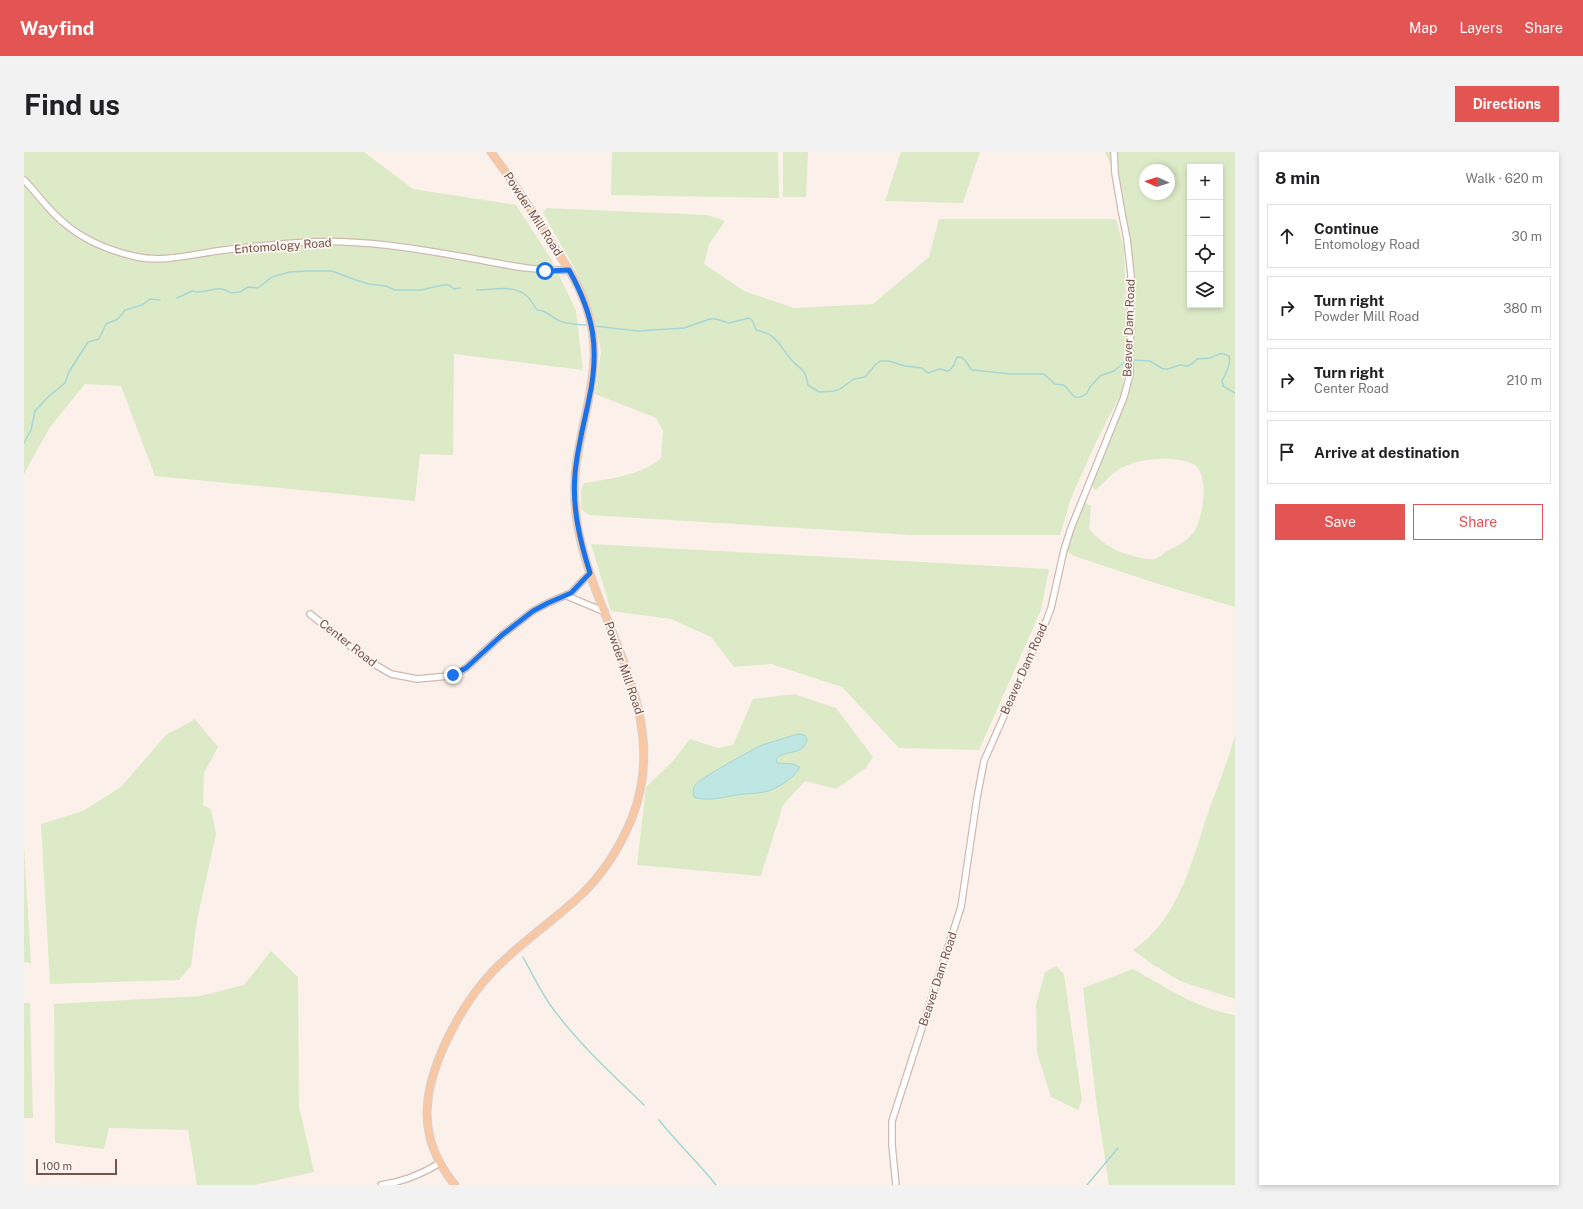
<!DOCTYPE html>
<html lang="en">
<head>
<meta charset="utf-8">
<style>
  :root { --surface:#fff; --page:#f2f2f2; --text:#202124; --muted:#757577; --line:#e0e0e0; --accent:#e25553 }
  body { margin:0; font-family:"Public Sans",sans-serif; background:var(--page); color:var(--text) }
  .controls { position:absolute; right:12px; top:12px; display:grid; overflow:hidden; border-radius:0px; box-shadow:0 2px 6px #0003 }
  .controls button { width:36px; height:36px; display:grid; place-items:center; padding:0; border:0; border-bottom:1px solid var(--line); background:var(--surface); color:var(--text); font:20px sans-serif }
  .compass { position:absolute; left:1115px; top:12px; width:36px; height:36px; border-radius:50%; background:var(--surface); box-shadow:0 2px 6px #0003; rotate:273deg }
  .scale { position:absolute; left:12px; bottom:10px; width:81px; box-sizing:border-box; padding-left:4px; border:2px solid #76534d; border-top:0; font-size:11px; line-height:14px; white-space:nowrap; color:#76534d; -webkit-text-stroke:3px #fef6f0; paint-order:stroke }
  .stop { position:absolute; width:12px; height:12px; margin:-9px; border:3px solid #1a73e8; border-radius:50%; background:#fff }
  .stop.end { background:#1a73e8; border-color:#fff; box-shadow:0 1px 4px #0008 }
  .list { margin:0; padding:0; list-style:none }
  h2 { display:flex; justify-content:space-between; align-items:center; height:52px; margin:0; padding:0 16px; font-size:17px }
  h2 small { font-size:13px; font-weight:400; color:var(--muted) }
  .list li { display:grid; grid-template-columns:26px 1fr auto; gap:12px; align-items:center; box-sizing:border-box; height:64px; margin:0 8px 8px; padding:0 8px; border:1px solid var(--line); border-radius:0px }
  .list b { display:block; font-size:15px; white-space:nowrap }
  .list p { margin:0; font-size:13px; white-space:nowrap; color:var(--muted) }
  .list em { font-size:13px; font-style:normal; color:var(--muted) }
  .actions { display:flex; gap:8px; padding:12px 16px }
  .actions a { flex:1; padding:9px 0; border:1px solid var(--accent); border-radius:0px; text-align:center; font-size:14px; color:var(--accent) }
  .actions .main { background:var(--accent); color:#fff }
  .icon { flex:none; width:22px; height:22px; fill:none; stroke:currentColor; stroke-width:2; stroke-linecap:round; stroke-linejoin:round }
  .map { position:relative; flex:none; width:1211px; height:1033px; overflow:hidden; border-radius:0px }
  header { display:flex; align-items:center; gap:24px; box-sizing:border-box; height:56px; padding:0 20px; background:var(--accent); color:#fff }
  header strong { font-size:19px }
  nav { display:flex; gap:22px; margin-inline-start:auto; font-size:14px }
  .intro { display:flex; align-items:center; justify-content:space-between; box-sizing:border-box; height:96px; padding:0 24px }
  h1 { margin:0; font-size:28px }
  .button { padding:10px 18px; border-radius:0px; background:var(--accent); color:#fff; font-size:14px; font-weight:700 }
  main { display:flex; gap:24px; padding:0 24px }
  aside { flex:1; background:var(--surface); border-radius:0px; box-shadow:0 2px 6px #0003 }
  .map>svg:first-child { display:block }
</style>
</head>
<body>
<header>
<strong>Wayfind</strong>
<nav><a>Map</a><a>Layers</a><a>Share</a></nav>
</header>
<div class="intro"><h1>Find us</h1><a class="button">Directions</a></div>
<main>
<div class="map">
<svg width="1211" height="1033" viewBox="0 0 1211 1033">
  <rect width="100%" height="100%" fill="#fcf1ea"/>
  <!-- green -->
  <path fill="#ddeac8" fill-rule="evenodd" d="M0,0H340L389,37L492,53L527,107L552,158L559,218L430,202L429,303L396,302L391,349L131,324L97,234L61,232L26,275L0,322Z
    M588,0H754L755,46L587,43Z
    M759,0H784L782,45H759Z
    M877,0H956L939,51L861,49Z
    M1081,0H1211V455L1131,431L1050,404L1040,398L1058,349L1067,354L1065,377C1074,388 1089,398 1102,402C1111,404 1120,408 1129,407C1136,406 1139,401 1145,398C1153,394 1163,389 1169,381C1179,368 1185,326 1172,314C1166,309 1155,308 1147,307C1129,306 1106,309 1091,320C1084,325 1079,333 1071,338L1066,330L1106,222L1107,123L1091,22ZM1166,15H1196V153H1166ZM1121,18H1145V42H1121Z
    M523,56L683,63L701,69L685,92L680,112L720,139L770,156L849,152L905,105L915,67H1092L1100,96L1103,173L1099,238L1073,288L1047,346L1036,383H888L565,363L557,357V338L560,331C582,328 621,322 637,306L639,279L632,266L571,242L577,199L570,164L551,117L529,79L519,60Z
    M567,392L1025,417L1017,458L955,598L875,596L818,535L747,512L710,515L687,485L647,467L587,459Z
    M770,542L812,556L849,605L842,616L812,637L781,629L759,653L737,724L613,713L622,635L649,609L666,587L694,596L709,593L729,547Z
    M171,567L194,595L180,621L179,653L187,657L192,682L173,768L167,814L155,828L26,832L17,672L59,659L97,635L142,583Z
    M1211,583V847L1156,829L1128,812L1109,798C1156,767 1169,705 1186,655C1195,631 1204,608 1211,583Z
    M0,694L7,811L0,810Z
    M247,799L274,825L275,954L290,1020L231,1033H173L164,978L85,976L80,997L31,991L30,852L176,844L220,833Z
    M1032,814L1040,822L1058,948L1054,958L1027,945L1013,901L1012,853L1021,820Z
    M1109,817C1142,835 1173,857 1211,863V1033H1085L1072,948L1059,836Z
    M0,851H6L9,966H0Z"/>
  <!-- water -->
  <path fill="#bee6e3" stroke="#a4d7d5" d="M774,582L780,583L783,587C781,604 761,597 752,607L753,611L769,612L776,615C771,625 757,634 747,638C737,642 724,641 713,643C699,645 684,650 670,645C669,641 669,636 671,633C675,627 729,597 738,593C750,589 762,586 774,582Z"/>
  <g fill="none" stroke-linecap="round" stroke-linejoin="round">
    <!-- stream -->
    <path stroke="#a4d7d5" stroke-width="1.5" d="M453,138C471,138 488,132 503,144C507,147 510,154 513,158C524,158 528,167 539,170C546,172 556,173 564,173
      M153,146L168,139C184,144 191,130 207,141L216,140L224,135L234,136L248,125L266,120L282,119H308L332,128L345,132L362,134L371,138H397L419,133H425L430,137L436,136
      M570,174L614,179L660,176L686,167H692L705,171L725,166L728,168L732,178C752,182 754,191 765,205C775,218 781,214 784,233L795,240L810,239L816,237L830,227L841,225L852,212L856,209H865L881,214L898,216L904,221L916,217L923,219L926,218L930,213L932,207L934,205C942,205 943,213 948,218L987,222H1020L1031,232L1040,233C1049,242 1050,251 1063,241L1066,235L1076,224L1090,219L1102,209H1104
      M1108,208L1126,209L1139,217H1144L1156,213L1163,214L1168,212L1173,207C1177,206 1182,207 1186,206C1195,203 1194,199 1205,204C1207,214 1202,220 1198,229L1199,234L1211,241
      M0,291L7,278L11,259L24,245L41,231L45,220L64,190L75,187L82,172L94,167L101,158L118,153L126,147L136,148
      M499,805C509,823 517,841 530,858C556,893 588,922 620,953
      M635,968C653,991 674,1010 692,1033
      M1063,1033L1094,996"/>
    <!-- minor casing -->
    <g stroke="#d0b9b1" stroke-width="8">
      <path id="minor" d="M0,28C13,41 24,58 39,70C58,87 84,98 109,104C137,111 165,103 193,99C223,95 254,92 283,90C335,87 389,96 440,105C475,111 509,120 545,118
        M543,444L581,460
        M286,462L345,509L367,522L393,527L425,524L434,521L442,516L478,483L509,459L524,451L547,441L566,421
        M357,1033C378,1030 398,1022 416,1011
        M872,1033L868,993V969L937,755L953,646L960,609L1023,467L1027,456L1040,398L1047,376L1100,245L1106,222V213L1107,123L1103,87L1098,62L1091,21L1090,0"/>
    </g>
    <!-- major casing -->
    <g stroke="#d9cfcd" stroke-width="9">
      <path id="major" d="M431,1033C393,987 398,942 421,892C433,866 449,840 469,819C496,791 528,770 557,743C579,722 596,695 608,666C649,561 572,476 554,376C550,353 549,330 553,307C560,259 579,212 565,164C558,136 541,111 525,87C507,57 488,28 467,0"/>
    </g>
    <!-- minor -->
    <use href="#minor" stroke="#fff" stroke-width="5.5"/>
    <!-- major -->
    <use href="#major" stroke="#f8c8a5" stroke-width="7"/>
  </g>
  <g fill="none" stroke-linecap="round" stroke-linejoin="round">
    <!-- route -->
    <path stroke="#1a73e8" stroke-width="5" d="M429,523L442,516L478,483L509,459L524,451L547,441L566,421C556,389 548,356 551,322C553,297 560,272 565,247C576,197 570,163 545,118L521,119"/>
  </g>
  <g text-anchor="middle" stroke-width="3.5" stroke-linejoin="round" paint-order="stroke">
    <!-- street labels -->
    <g font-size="12" fill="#76534d" stroke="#fef6f0">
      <text transform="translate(509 62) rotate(57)" y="4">Powder Mill Road</text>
      <text transform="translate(259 94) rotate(-4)" y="4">Entomology Road</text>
      <text transform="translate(1105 176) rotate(-88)" y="4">Beaver Dam Road</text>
      <text transform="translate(324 491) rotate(38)" y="4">Center Road</text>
      <text transform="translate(600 516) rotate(71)" y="4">Powder Mill Road</text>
      <text transform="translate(1000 517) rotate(-66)" y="4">Beaver Dam Road</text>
      <text transform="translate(914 827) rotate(-72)" y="4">Beaver Dam Road</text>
    </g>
  </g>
</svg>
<div class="controls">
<button>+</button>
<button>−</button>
<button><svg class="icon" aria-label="locate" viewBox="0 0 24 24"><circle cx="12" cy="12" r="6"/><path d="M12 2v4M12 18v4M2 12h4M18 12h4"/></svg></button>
<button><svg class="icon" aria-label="layers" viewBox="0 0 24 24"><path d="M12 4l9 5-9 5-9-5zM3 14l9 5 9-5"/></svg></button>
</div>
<svg class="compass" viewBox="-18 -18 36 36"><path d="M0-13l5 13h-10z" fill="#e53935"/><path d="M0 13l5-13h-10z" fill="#757577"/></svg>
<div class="scale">100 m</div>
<div class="stop" style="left:521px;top:119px"></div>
<div class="stop end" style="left:429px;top:523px"></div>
</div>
<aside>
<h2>8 min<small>Walk · 620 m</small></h2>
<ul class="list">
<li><svg class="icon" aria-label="ahead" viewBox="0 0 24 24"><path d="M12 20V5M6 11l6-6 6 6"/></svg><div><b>Continue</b><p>Entomology Road</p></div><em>30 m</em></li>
<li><svg class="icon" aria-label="right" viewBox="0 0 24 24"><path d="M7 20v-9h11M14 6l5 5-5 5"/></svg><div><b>Turn right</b><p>Powder Mill Road</p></div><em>380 m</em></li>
<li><svg class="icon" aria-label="right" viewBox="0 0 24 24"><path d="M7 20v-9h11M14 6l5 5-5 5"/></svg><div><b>Turn right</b><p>Center Road</p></div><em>210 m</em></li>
<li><svg class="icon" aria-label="arrive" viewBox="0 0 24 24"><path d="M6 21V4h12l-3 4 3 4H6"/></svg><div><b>Arrive at destination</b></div></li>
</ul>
<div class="actions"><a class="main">Save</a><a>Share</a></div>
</aside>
</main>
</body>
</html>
